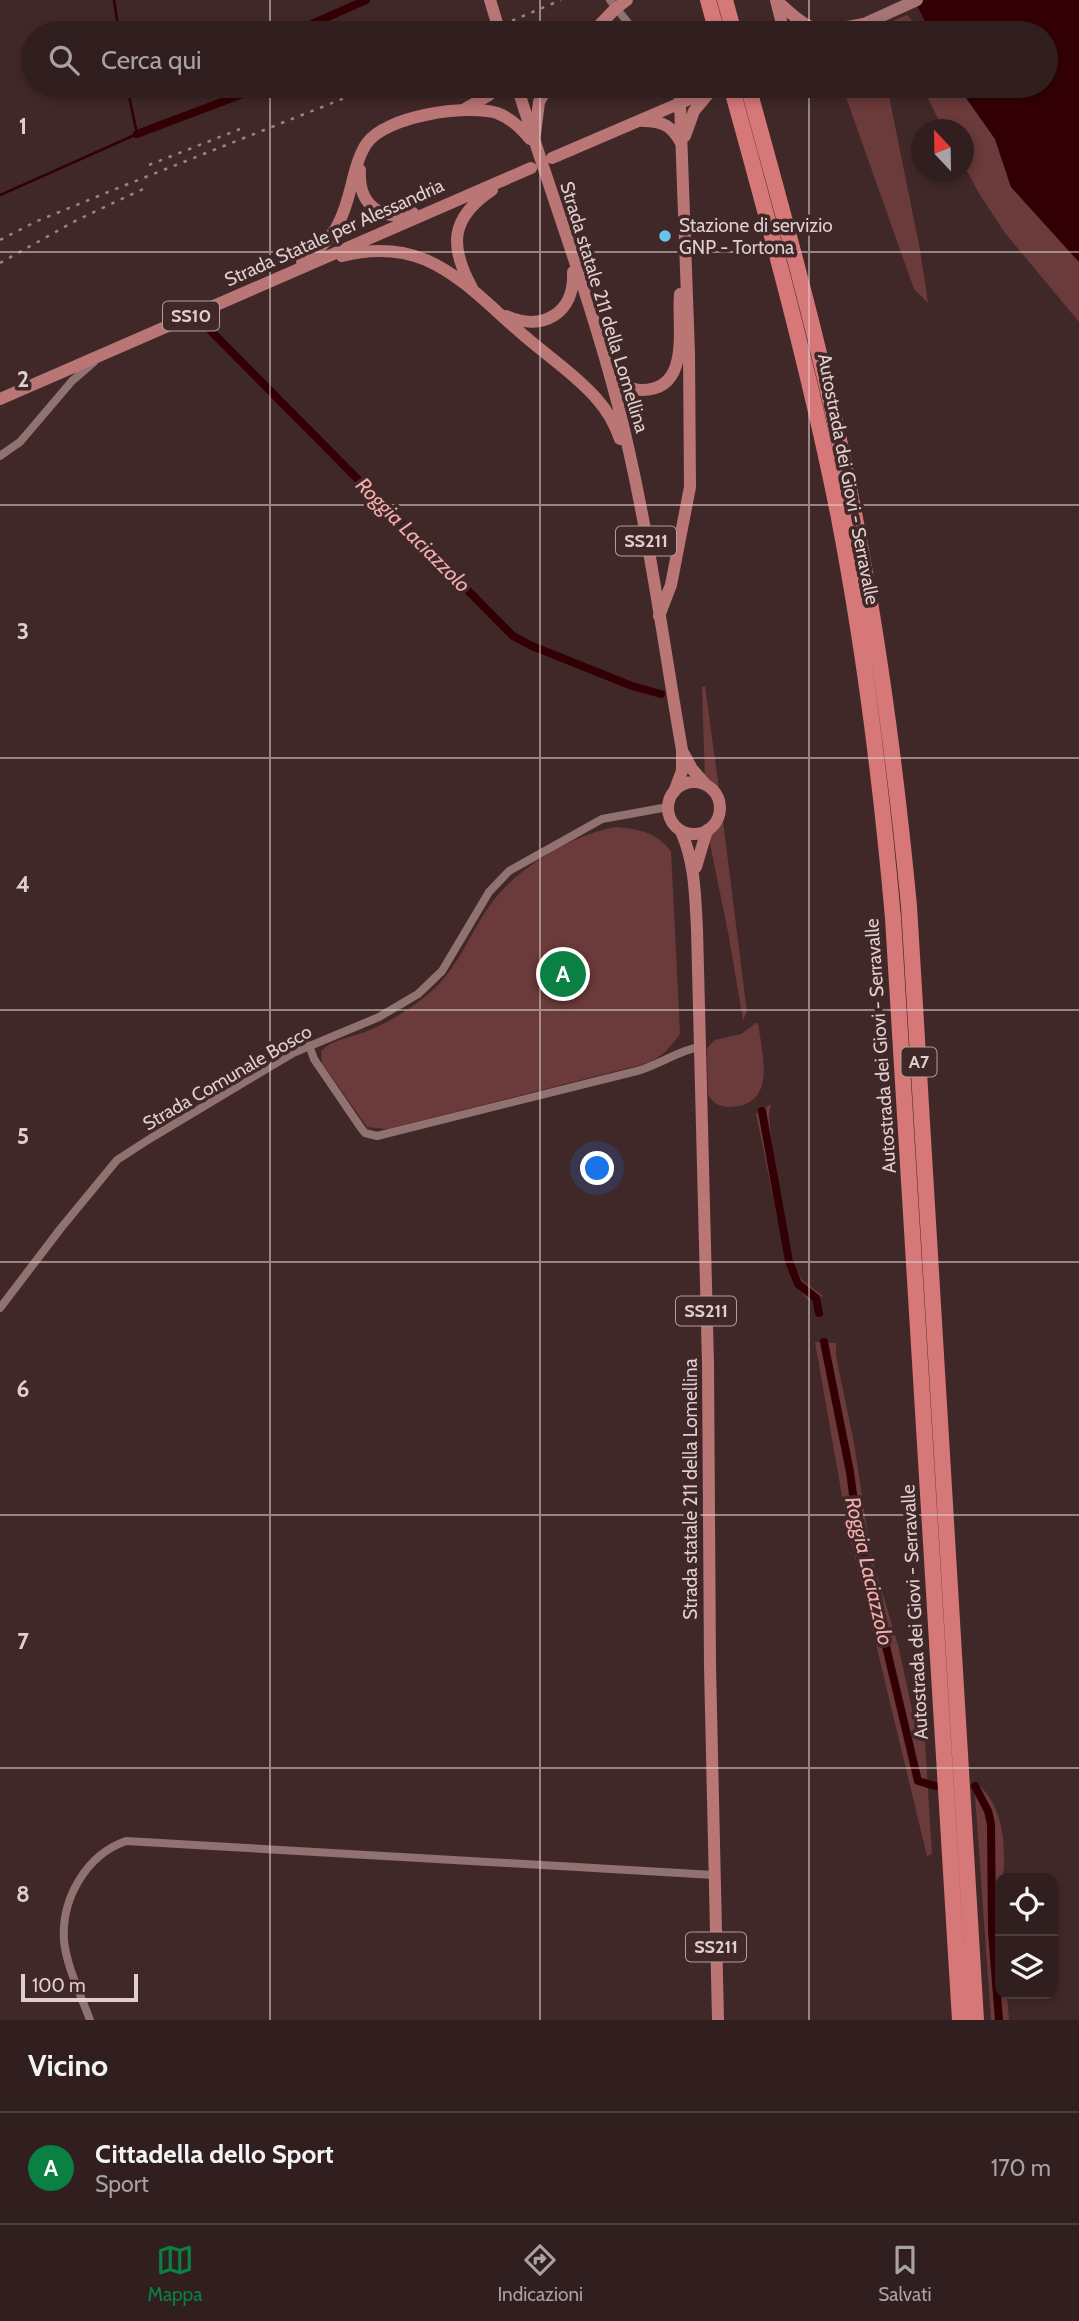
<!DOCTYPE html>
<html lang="it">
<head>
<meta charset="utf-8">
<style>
  :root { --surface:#311e1e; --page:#392727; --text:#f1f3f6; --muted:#a8a2a4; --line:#4c3c3c; --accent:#0b8043 }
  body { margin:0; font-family:Cabin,sans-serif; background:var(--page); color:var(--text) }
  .controls { position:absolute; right:21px; bottom:21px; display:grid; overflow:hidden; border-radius:14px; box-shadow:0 4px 10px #0003 }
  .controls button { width:63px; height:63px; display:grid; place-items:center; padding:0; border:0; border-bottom:2px solid var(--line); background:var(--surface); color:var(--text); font:35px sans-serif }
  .compass { position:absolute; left:911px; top:119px; width:63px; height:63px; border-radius:50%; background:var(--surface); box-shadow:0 4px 10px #0003; rotate:338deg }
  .scale { position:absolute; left:21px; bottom:18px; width:117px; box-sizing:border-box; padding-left:7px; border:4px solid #dfcfce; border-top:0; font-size:19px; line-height:24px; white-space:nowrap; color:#dfcfce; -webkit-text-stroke:5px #412828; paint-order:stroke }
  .you { position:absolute; left:598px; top:1169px; width:24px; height:24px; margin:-18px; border:5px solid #fff; border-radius:50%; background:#1a73e8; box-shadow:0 0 0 10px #1a73e833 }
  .badge { display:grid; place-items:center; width:46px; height:46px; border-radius:50%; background:var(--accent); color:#fff; font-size:23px; font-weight:700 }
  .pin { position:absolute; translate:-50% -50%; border:4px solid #fff; box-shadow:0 2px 7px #0006 }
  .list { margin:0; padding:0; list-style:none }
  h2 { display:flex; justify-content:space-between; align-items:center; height:91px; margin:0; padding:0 28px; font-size:30px }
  h2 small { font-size:23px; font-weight:400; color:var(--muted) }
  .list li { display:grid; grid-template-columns:46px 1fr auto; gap:21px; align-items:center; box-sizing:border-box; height:112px; padding:0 28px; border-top:2px solid var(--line) }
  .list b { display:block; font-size:26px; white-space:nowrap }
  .list p { margin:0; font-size:23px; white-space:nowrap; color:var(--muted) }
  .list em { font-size:23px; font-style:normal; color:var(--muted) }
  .icon { flex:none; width:38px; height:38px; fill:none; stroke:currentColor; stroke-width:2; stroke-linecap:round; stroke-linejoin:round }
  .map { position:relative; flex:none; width:1079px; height:2020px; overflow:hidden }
  .search { position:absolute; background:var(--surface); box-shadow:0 4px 10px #0003; left:21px; right:21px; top:21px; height:77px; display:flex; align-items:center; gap:18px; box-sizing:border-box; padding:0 24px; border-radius:38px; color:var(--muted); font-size:26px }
  .sheet { height:203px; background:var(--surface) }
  nav { display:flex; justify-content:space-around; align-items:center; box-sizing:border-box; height:98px; border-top:2px solid var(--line); background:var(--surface); font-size:19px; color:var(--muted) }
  nav a { display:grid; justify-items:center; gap:4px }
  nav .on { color:var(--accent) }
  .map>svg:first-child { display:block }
</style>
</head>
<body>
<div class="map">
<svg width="1079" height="2020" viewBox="0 0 1079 2020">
  <rect width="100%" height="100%" fill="#412828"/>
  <!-- green -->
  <path fill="#6b3a3a" d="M907,15L923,33H864L866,32Z
    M842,86H887L920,250L928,303L914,289Z
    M922,86H957L995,139L1011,187L1079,262V322L1005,233L980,195L964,166V130L943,129Z
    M705,686L719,789L705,781L702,687Z
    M721,821H723L747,1012L743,1020L729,937L708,834Z
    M616,827C639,829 656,832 671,851L680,1034C668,1050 660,1060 640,1065L387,1129L367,1127L322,1063L321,1051C333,1039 350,1038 365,1032C385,1024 404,1013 421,1000C458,972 465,941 490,905C515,869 573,834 616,827Z
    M756,1023H758C762,1054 778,1106 730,1107C720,1107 712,1103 708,1094L707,1048L715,1040L741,1034Z
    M771,1104L769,1115L773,1159L794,1266L803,1281L823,1296L808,1300L796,1286L788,1269L756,1114Z
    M815,1342L836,1343V1356L854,1443L871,1555L898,1645L913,1714L918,1723L924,1725L932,1854L927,1856L847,1524Z
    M974,1781C1004,1804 1006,1844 1003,1878H1000V1994H1007L1009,2020H991Z"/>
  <!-- water -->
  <path fill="#320004" d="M914,0H1079V262L1011,187L995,139L958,86H1046V33H931Z"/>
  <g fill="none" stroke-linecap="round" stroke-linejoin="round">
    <!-- stream -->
    <path stroke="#320004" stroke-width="2.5" d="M114,0L119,33
      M0,195L137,134L127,86"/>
    <!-- canal -->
    <path stroke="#320004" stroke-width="8" d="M301,33L305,27L366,0
      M137,134L264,86
      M201,321L513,636L532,646L632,686L661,694
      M762,1111L789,1261L798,1284L816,1298L819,1313
      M824,1342L850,1472L857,1524L918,1781L935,1786
      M975,1786L988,1811L991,1824L992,1931L999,2020"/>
    <!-- street -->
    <path stroke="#907271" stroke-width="8" d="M610,0L636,33
      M673,86L680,103
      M0,456L20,442L72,381L94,362
      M309,1045L314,1059L361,1128L365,1133L377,1136L637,1071C659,1065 677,1051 699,1047
      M0,1308L61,1228L117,1160L151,1138L293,1053L379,1017L418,994L442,971L489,892L509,871L602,819L668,807
      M90,2020C81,1995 67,1968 64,1941C61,1899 86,1855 126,1841L714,1875"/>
    <!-- secondary -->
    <path stroke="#a57473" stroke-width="12" d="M864,24L917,0"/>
    <!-- primary -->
    <path stroke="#ba7575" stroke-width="12" d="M490,0L500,33
      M776,0C813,34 814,33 864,24
      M776,0L781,20V33
      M592,33L615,9L627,0
      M517,86C550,192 590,297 618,405C647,518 662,635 682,750V771L674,792
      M465,109L489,95L496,86
      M643,121C663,121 672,126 681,143
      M535,134L539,102L548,86
      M685,136L694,111L710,92
      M552,158L720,86
      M360,170C358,204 380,222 413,213
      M342,256C370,249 399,249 426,260C465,277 495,312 527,338C550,358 576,375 596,398C606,409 615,424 620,439
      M302,261C335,240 343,220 352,183C355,170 359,154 367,143C386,116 466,104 497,113C511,118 521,128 530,139
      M472,288C449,246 450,218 492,190
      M506,316C543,332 575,313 573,272
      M611,370C619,382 628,390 642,390C692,390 677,326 680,294
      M0,399L531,168
      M659,616L671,585L690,487L689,353L680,103
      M684,754L692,769L706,785
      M668 808a26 26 0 1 1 52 0a26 26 0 1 1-52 0Z
      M681,831C695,863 695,894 697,929L708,1364L710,1666L718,2020
      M696,867L707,830"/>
    <!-- highway -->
    <path stroke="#d67778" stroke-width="16" d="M708,0L717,33
      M725,0L734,33
      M731,86C770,227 809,369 838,513C864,647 881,782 893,918L960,2020
      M748,86C780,202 812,317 838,435C872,590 894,748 909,906L976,2020"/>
    <!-- rail -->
    <path stroke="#988483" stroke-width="2.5" stroke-dasharray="3.5 7" stroke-linecap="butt" d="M483,33L561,0
      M149,165L240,129
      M0,240L35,222L113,190L375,86
      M0,263L77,220L143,189"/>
  </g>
  <!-- grid -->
  <path fill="none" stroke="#dfcfce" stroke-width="2" stroke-opacity="0.55" d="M270,0V33M540,0V33M809,0V33M270,86V2020M540,86V2020M809,86V2020M0,252H1079M0,505H1079M0,758H1079M0,1010H1079M0,1262H1079M0,1515H1079M0,1768H1079"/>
  <!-- markers -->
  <circle fill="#67c4ef" stroke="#412828" stroke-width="2.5" cx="665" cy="236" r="7"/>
  <g text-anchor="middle" stroke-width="7" stroke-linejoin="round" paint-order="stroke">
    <!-- shield labels -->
    <g fill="#412828" stroke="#b09d9c" stroke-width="2">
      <rect x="163" y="301.5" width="56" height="29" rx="5"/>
      <rect x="616" y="526.5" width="60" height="29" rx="5"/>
      <rect x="901.5" y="1047.5" width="35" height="29" rx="5"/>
      <rect x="676" y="1296.5" width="60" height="29" rx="5"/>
      <rect x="686" y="1932.5" width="60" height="29" rx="5"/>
    </g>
    <g font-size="18" font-weight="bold" fill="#dfcfce">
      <text x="191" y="322">SS10</text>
      <text x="646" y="547">SS211</text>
      <text x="919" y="1068">A7</text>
      <text x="706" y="1317">SS211</text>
      <text x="716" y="1953">SS211</text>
    </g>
    <!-- poi labels -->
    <g font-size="19" fill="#dfcfce" stroke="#412828" text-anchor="start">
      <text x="679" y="232">Stazione di servizio<tspan x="679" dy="22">GNP - Tortona</tspan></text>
    </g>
    <!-- street labels -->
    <g font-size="19" fill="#dfcfce" stroke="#412828">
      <text transform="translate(334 232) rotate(-24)" y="7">Strada Statale per Alessandria</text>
      <text transform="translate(605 307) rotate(73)" y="7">Strada statale 211 della Lomellina</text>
      <text transform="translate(849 479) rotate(79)" y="7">Autostrada dei Giovi - Serravalle</text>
      <text transform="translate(880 1046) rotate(-94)" y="7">Autostrada dei Giovi - Serravalle</text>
      <text transform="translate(227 1077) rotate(-30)" y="7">Strada Comunale Bosco</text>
      <text transform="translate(690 1489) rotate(-90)" y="7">Strada statale 211 della Lomellina</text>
      <text transform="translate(914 1612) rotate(-93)" y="7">Autostrada dei Giovi - Serravalle</text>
    </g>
    <!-- water labels -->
    <g font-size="21" font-style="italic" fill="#f2adac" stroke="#412828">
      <text transform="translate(413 535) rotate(45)" y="7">Roggia Laciazzolo</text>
      <text transform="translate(869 1571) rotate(77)" y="7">Roggia Laciazzolo</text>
    </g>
  </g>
  <g font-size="23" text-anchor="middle" font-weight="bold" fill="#dfcfce" stroke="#412828" stroke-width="7" stroke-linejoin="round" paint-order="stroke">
    <text x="23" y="134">1</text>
    <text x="23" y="387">2</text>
    <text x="23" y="639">3</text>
    <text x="23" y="892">4</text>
    <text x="23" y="1144">5</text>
    <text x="23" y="1397">6</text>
    <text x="23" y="1649">7</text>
    <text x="23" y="1902">8</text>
  </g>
</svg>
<div class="controls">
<button><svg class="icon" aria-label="locate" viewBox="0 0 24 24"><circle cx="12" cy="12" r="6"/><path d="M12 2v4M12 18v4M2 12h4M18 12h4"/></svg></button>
<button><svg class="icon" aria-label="layers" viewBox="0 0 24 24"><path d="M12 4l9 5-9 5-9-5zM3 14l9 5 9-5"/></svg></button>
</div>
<svg class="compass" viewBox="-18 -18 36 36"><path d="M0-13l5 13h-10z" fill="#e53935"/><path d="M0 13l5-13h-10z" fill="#a8a2a4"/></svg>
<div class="scale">100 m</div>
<div class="you"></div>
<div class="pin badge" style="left:563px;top:974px">A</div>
<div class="search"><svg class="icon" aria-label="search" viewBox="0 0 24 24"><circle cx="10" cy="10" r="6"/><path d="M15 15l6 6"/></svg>Cerca qui</div>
</div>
<section class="sheet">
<h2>Vicino<small></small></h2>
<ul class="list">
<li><span class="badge">A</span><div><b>Cittadella dello Sport</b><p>Sport</p></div><em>170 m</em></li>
</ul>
</section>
<nav>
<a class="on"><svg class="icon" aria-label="map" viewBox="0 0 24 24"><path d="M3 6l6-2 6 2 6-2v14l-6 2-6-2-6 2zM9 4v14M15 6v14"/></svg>Mappa</a>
<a><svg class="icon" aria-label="directions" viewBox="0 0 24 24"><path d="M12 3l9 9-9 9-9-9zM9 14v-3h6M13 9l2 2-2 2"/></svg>Indicazioni</a>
<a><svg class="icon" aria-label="saved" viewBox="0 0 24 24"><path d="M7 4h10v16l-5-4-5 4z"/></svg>Salvati</a>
</nav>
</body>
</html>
